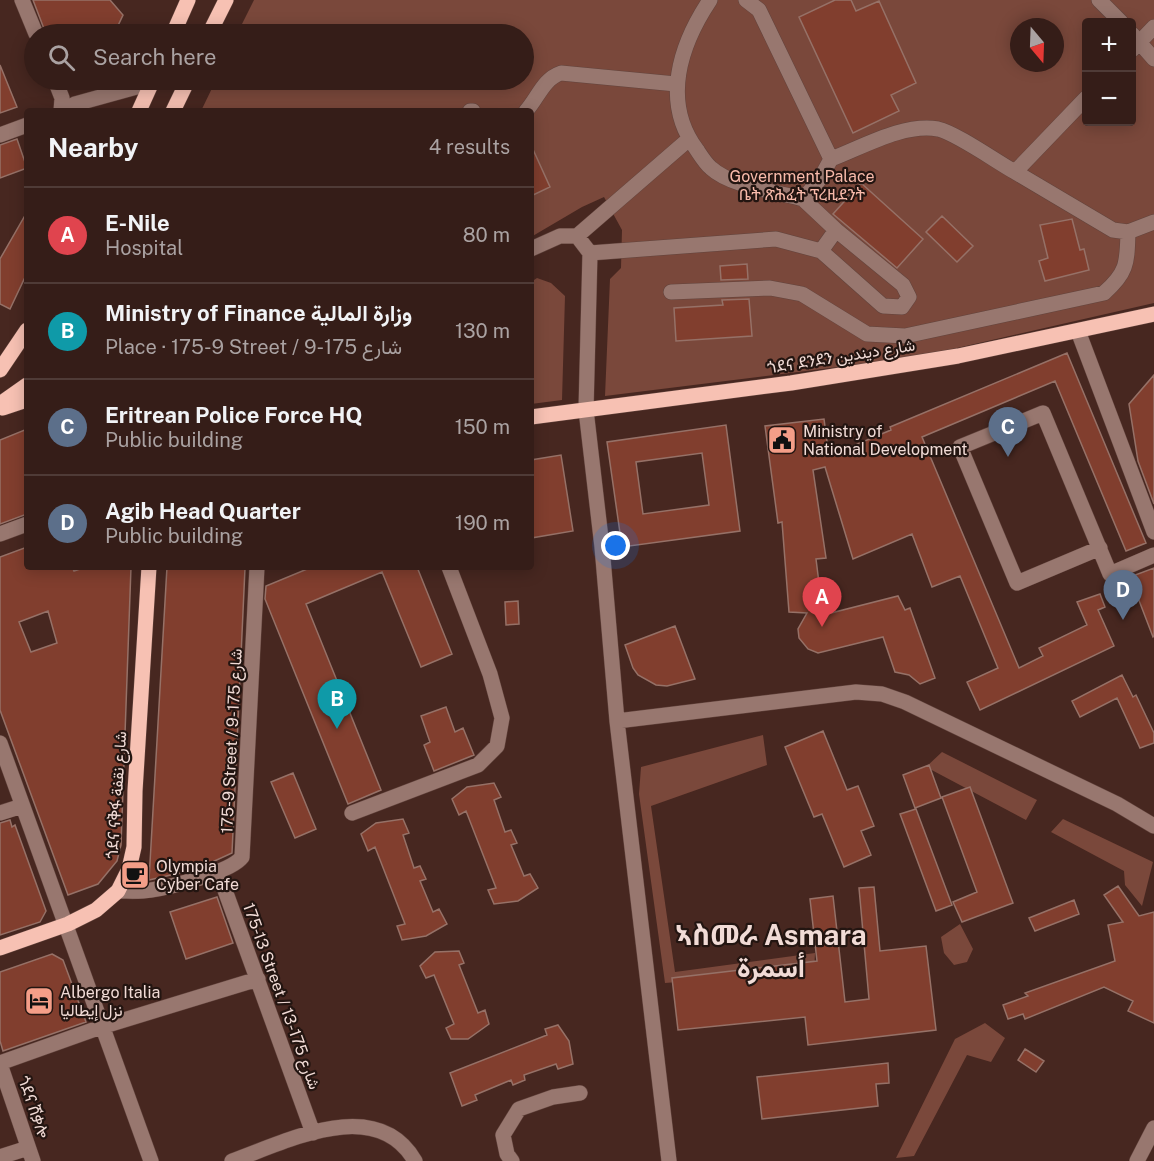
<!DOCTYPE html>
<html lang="en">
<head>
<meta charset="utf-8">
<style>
  :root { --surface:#351d18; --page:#402a25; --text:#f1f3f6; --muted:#aaa2a2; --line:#4f3b37; --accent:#f49e88 }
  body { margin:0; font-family:"Public Sans",Vazirmatn,"Noto Sans Ethiopic",sans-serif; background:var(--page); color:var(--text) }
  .controls { position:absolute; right:18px; top:18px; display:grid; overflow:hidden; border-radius:6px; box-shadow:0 3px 15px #0003 }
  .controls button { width:54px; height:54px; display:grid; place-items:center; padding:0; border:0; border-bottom:2px solid var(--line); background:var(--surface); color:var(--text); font:30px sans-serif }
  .compass { position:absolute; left:1010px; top:18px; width:54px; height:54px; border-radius:50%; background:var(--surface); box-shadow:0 3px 15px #0003; rotate:161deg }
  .you { position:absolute; left:616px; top:546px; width:21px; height:21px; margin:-15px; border:4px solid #fff; border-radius:50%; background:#1a73e8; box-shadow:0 0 0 9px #1a73e833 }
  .badge { display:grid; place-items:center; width:39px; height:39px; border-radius:50%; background:var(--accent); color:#fff; font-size:20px; font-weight:700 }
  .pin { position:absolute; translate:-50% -50px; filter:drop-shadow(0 2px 3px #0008) }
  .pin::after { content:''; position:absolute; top:32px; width:21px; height:18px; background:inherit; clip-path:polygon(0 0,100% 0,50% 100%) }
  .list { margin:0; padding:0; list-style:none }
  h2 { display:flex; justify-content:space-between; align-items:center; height:78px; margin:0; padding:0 24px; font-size:26px }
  h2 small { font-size:20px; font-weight:400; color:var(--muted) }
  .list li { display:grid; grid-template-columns:39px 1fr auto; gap:18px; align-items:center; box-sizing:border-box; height:96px; padding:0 24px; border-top:2px solid var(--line) }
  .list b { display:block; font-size:22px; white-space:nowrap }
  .list p { margin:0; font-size:20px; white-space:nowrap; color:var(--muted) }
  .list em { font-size:20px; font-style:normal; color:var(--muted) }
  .icon { flex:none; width:33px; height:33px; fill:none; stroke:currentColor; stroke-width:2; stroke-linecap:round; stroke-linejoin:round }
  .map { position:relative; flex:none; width:1154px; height:1161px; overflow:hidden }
  .search { position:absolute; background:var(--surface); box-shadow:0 3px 15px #0003; left:24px; top:24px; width:510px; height:66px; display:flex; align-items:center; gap:15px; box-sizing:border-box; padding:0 21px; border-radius:33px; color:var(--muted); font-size:22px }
  .panel { position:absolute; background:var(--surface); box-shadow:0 3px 15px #0003; left:24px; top:108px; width:510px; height:462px; border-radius:6px }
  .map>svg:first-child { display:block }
</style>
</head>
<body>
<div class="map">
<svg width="1154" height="1161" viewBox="0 0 1154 1161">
  <rect width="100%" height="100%" fill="#472720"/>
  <!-- green -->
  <path fill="#7a483b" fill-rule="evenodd" d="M254,0H1154V303L918,357L605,396L610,279L621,268L622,230L604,197L582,207L531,237V111H201L216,80H524V34H237ZM1086,22H1132V122H1086ZM1019,27H1055V63H1019Z
    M537,278L551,283L565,296L562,400L531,404V282Z
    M763,735L767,765L651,806L675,972L815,953L814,971L665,983L639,794L641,767Z
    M942,752L1037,800L1026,820L926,767Z
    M1063,819L1153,862L1142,906L1125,885L1124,871L1051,832Z
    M960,924L973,949L967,962L954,965L944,953L941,937Z
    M985,1023L1005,1038L991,1062L967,1055L914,1156L896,1158L955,1039Z"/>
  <!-- building -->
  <path fill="#813e2e" stroke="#967167" stroke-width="1.5" fill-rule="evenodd" d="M33,0H110L123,15L114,34H46Z
    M835,0H851L856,11L879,1L916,83L891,95L899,111L853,133L799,17Z
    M0,65L17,107L0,113Z
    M17,139L27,168L0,178V145Z
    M531,145L550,187L531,196Z
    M861,183L923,239L897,268L833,214Z
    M27,212V273L10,309L0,304V259Z
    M942,216L973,246L957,262L926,232Z
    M1072,219L1080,250L1084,249L1089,270L1045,281L1039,261L1048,258L1040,225Z
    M747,264L748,279L721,280L720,266Z
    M749,299L752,336L676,341L674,308L723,305L722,300Z
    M1067,353L1146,543L1126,551L1055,381L922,437L1019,668L1043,656L1039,648L1087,625L1077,602L1100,594L1105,607L1098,610L1114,646L980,710L967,682L998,668L960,576L932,587L912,534L853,559L825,467L813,470L826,558L816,559L823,615L898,596L905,610L910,608L935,678L920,684L909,675L895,672L883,637L818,653L808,649L799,638L798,629L807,613L789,612L782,522L778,523L765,426L824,419L829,456L891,430L890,427Z
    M1154,375V504L1138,461L1129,404Z
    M726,425L740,531L622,547L607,442ZM702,453L709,505L643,514L636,462Z
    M27,429V514L0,524V440Z
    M561,455L573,531L531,538V460Z
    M27,547V567H72L74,571L86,567H131L121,845L117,861L98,884L68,895L0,710V557ZM48,611L57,643L31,652L19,622Z
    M167,567L245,568L232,853L197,869L149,880Z
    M312,567H417L452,654L421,667L382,572L306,604L381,790L348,804L265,599L266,586Z
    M1154,568V636L1153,637L1130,577Z
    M518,601L519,624L506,625L505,602Z
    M675,626L695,679L667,686L656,685L638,675L633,668L625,645Z
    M1122,675L1133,697L1136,695L1154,733V743L1140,748L1117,698L1080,717L1072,701Z
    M446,707L455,732L463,728L474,755L434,771L424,745L430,742L421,716Z
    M823,731L847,790L858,786L874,826L861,831L871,855L844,867L822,814L814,817L785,747Z
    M929,765L941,798L915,808L903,775Z
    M293,773L316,829L295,838L271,782Z
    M494,783L501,797L494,800L505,832L511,830L517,843L511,845L524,876L530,874L538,888L518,901L494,904L488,890L496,888L466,811L459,815L452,799L467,787Z
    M970,787L1013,903L962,922L953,902L977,892L942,797Z
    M916,809L952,905L936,911L900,814Z
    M403,819L409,833L403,835L414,868L420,866L426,879L420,881L433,912L439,909L447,924L426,936L402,940L397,926L405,924L375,847L368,851L361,834L376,823Z
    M10,820L12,827L15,825L46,911L40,922L0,935V823Z
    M1118,886L1139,916L1154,912V1023L1128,1011L1133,1001L1104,987L1025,1019L1023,1014L1008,1019L1003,1005L1028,996L1025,993L1115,961L1108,925L1123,922L1104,895Z
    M874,887L880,951L926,946L936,1030L808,1045L805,1017L678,1030L672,978L817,961L810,899L833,896L845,1002L869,999L859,888Z
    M217,897L233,943L186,959L170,912Z
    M1074,900L1079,914L1035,931L1029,918Z
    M459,951L464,963L459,965L478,1013L485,1010L489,1024L468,1039H451L446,1028L454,1024L434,975L426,978L420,966L435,952Z
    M52,954L63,960L86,1022L3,1051L0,1041V972Z
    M558,1025L569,1041L573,1064L558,1069L556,1064L524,1075L525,1080L513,1085L511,1080L475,1095L477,1100L462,1106L450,1073L547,1035L545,1029Z
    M1025,1049L1044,1061L1036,1072L1018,1060Z
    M888,1063L889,1083L876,1084L878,1106L762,1119L757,1077Z"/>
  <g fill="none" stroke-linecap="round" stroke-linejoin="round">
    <!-- minor casing -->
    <g stroke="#62443d" stroke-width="16">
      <path id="minor" d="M22,0L36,34
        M710,0C680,45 661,102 697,150C701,156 706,164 711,168C730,186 777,192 803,199L820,179L831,159L759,10L746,0
        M1099,0L1121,22
        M1132,34L1154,59
        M1132,50L1154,27
        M55,80L62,98L61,111
        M63,111L75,104L151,83
        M470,111H473
        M526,111C538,98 543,79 561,73L676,84
        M0,135L27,125
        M831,159C863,147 903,123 938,129C956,133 997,162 1015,172L1086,98
        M1015,172L1113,230L1128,232L1154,222
        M803,199L836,230L821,251L883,306L902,307L909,297L903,285L836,230
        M577,236L689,139
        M531,249L560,236H577L590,253L586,410L602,547L617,721L669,1161
        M590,253L776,239L821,251
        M671,292L770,288L802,294L867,334L905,336L1104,293C1128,272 1127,262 1128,232
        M1078,331L1154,532
        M0,534L27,524
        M1100,548L1017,583L960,447L1043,413L1110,574L1154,555
        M617,721L856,692L882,694L905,702L1117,804L1154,826
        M0,743L151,1161
        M0,813L22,806
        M352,813L478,765L497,746L502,718L490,674L449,567
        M218,871L313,1133
        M118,891C129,891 140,892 151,890C171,887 231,872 242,857L257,567
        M0,1063L101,1027L258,979
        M0,1064L33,1161
        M0,1157L28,1148
        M232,1161C286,1142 376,1094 415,1161
        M512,1161L507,1154L503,1135L519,1109L553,1097L580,1093
        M1137,1161L1154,1128"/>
    </g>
    <!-- major casing -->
    <g stroke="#62443d" stroke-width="16">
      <path id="major" d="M173,34L188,0
        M209,34L226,0
        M139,111L153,80
        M173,111L188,80
        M0,370L27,330
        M0,404L27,385
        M3,408L27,400
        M531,417L791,383L958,356L1154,314
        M0,948L68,924L96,910L118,891L129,869L134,847L135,791L149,567"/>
    </g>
    <!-- minor -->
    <use href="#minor" stroke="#98776f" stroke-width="15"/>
    <!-- major -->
    <use href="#major" stroke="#f7c1b3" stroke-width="15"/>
  </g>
  <!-- icons -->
  <defs>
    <g id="civic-square" transform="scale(1.5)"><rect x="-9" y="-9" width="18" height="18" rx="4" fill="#f49e88" stroke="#231511"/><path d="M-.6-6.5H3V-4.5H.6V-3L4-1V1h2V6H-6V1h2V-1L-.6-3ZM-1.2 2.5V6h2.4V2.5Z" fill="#111"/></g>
    <g id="cafe-square" transform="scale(1.5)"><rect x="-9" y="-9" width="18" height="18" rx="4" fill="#f49e88" stroke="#231511"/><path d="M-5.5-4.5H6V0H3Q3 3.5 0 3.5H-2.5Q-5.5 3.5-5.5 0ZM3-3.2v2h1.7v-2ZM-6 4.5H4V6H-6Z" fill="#111"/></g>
    <g id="hotel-square" transform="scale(1.5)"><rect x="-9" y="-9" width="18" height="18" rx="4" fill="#f49e88" stroke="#231511"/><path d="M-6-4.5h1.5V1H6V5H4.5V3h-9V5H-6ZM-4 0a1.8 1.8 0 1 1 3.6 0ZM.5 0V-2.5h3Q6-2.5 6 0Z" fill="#111"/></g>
  </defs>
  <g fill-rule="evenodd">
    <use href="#civic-square" x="782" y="440"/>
    <use href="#cafe-square" x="135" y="875"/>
    <use href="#hotel-square" x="39" y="1001"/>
  </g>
  <g text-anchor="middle" stroke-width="4.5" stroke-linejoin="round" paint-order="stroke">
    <!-- park labels -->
    <g font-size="16" fill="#f8baaa" stroke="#231511">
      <text x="802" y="182">Government Palace<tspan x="802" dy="18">ቤት ጽሕፈት ፕረዚደንት</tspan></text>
    </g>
    <!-- street labels -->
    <g font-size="16" fill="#f1dbd6" stroke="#231511">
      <text transform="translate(841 356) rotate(-9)" y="6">ጎደና ደንደን شارع ديندين</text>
      <text transform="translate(231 741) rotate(-87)" y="6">175-9 Street / شارع 175-9</text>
      <text transform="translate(116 795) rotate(-86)" y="6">ጎደና ናቅፋ شارع نقفة</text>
      <text transform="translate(282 996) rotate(70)" y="6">175-13 Street / شارع 175-13</text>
      <text transform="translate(34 1107) rotate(71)" y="6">ጎደና ሸቃሎ</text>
    </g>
    <!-- poi labels -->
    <g font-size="16" fill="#f1dbd6" stroke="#231511" text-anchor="start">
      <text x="803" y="437">Ministry of<tspan x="803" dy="18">National Development</tspan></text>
      <text x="156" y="872">Olympia<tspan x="156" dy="18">Cyber Cafe</tspan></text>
      <text x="60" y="998">Albergo Italia<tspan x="60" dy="18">نزل إيطاليا</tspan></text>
    </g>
    <!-- town labels -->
    <g font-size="28" font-weight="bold" fill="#f1dbd6" stroke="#231511">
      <text x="771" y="945">ኣስመራ Asmara<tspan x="771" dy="32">أسمرة</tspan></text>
    </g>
  </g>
</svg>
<div class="controls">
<button>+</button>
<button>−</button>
</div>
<svg class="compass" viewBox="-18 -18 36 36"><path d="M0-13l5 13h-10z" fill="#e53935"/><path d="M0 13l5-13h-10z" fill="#aaa2a2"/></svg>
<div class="you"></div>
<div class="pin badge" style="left:822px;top:627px;background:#e0444e">A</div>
<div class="pin badge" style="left:337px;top:729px;background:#0f9aa8">B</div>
<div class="pin badge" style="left:1008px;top:457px;background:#5c6f8a">C</div>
<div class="pin badge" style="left:1123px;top:620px;background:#5c6f8a">D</div>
<div class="search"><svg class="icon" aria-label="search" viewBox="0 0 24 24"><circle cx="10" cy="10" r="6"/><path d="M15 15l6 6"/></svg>Search here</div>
<section class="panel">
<h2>Nearby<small>4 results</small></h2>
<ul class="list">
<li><span class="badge" style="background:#e0444e">A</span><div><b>E-Nile</b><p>Hospital</p></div><em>80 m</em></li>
<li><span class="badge" style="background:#0f9aa8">B</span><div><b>Ministry of Finance وزارة المالية</b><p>Place · 175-9 Street / شارع 175-9</p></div><em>130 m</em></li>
<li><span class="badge" style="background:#5c6f8a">C</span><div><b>Eritrean Police Force HQ</b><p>Public building</p></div><em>150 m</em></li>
<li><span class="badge" style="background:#5c6f8a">D</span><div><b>Agib Head Quarter</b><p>Public building</p></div><em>190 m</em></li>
</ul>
</section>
</div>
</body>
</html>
